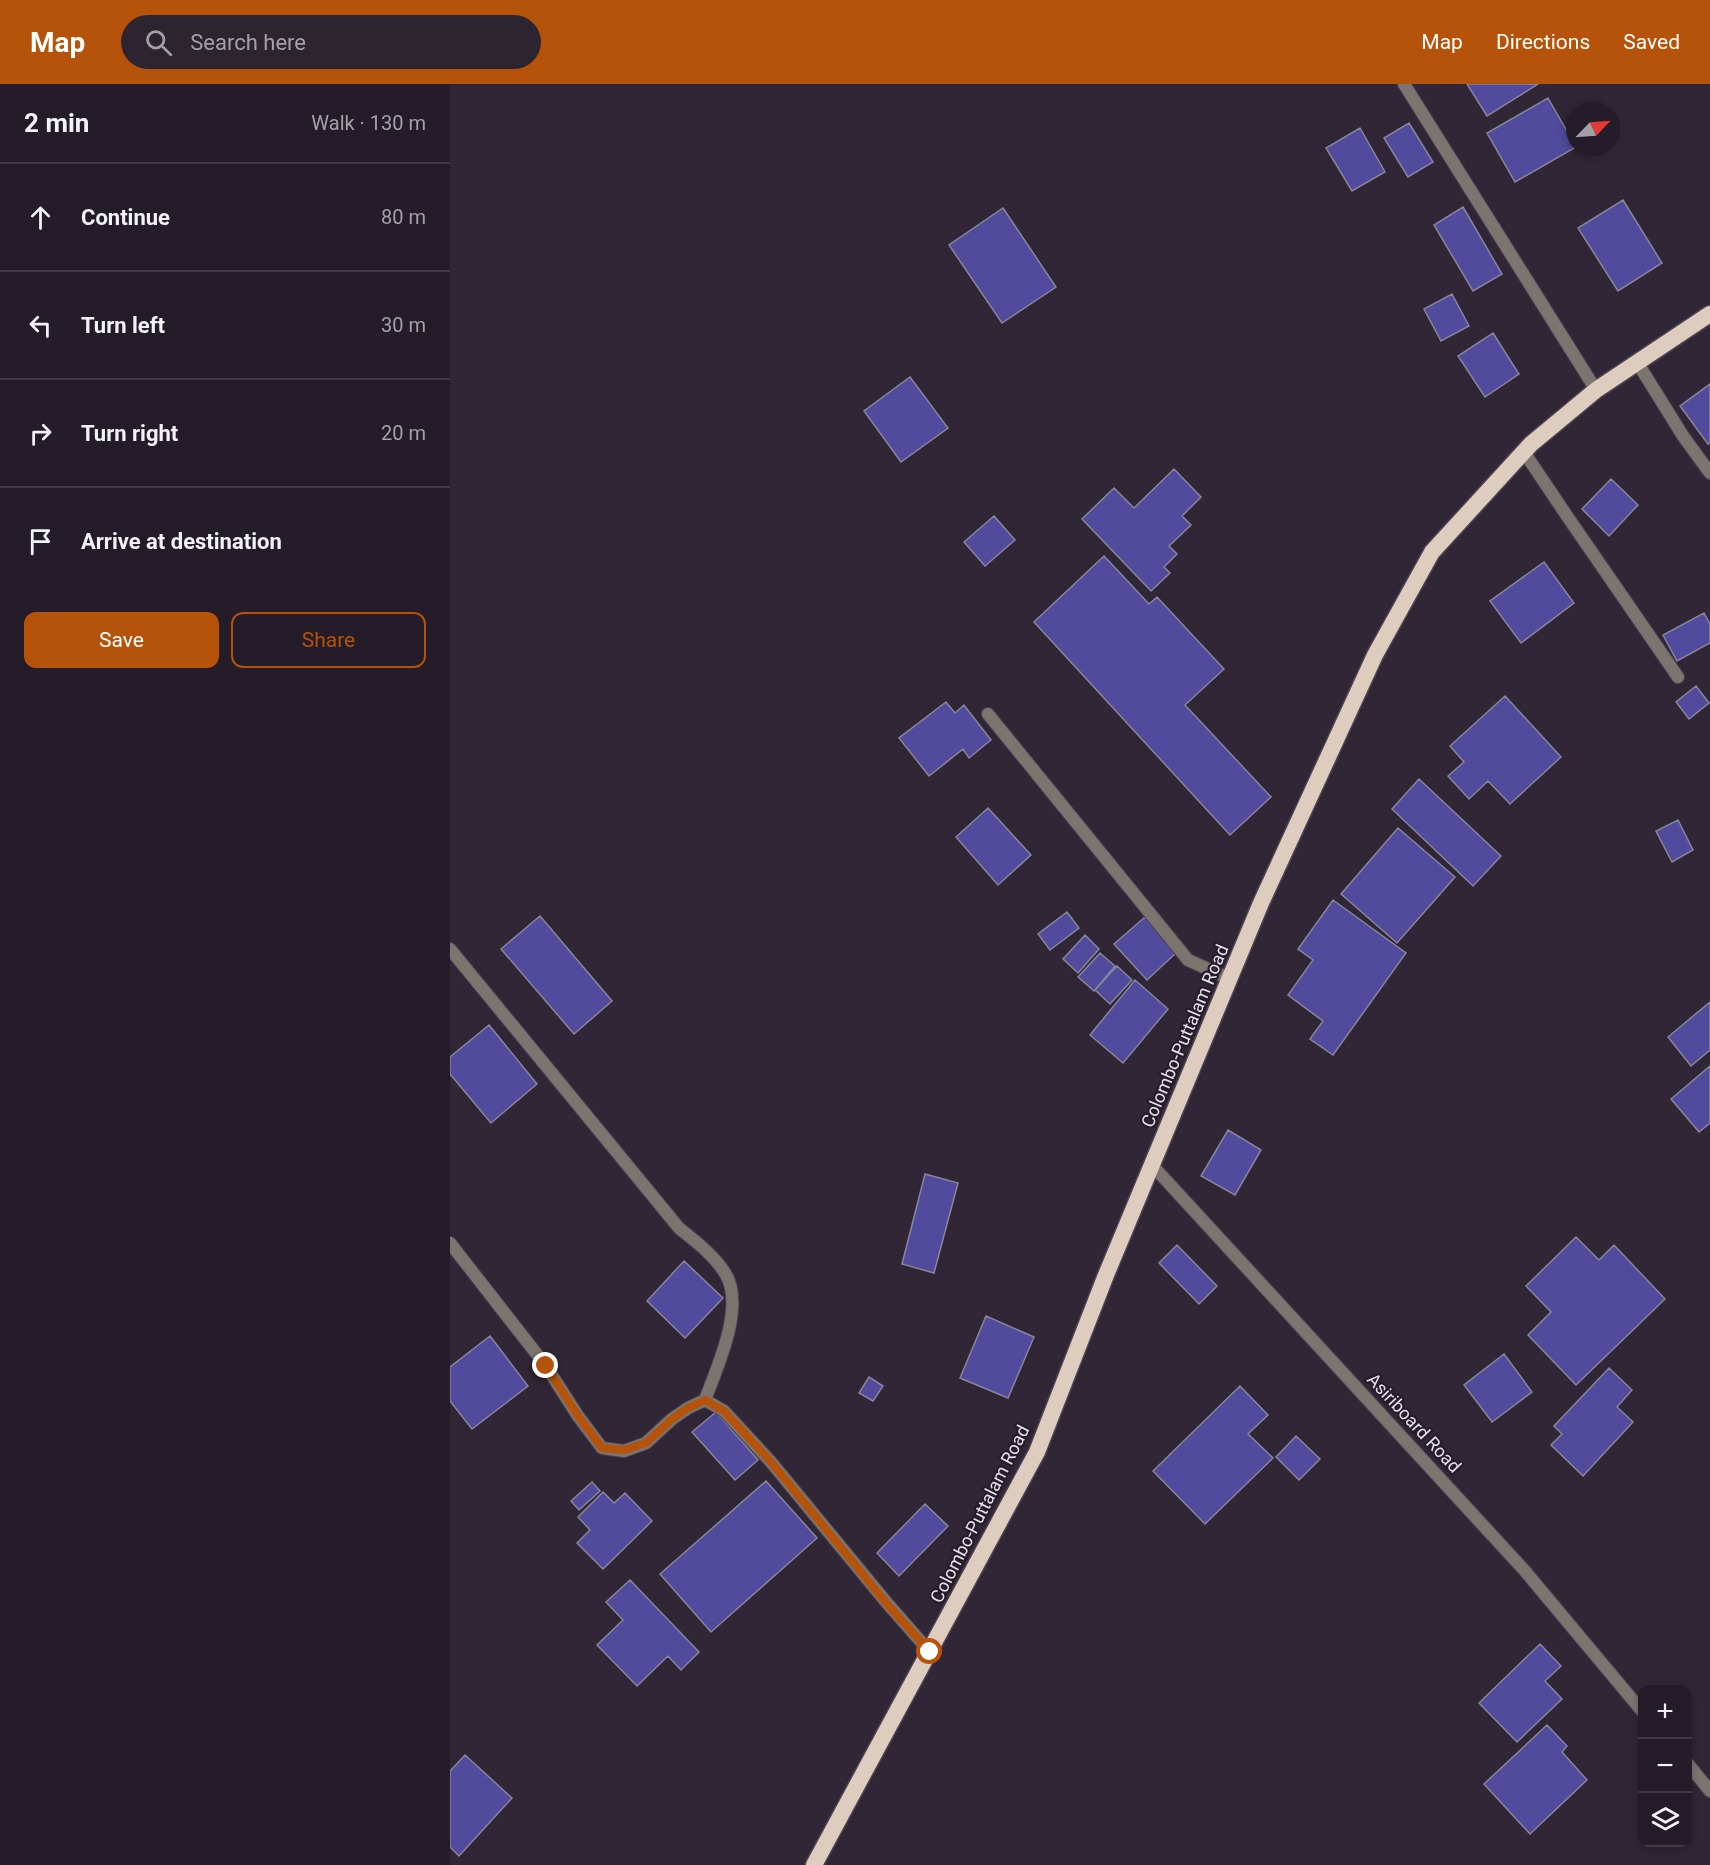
<!DOCTYPE html>
<html lang="en">
<head>
<meta charset="utf-8">
<style>
  :root { --surface:#241c28; --page:#2c2530; --text:#f1f3f6; --muted:#a3a1a8; --line:#413a45; --accent:#b45309 }
  body { margin:0; font-family:Roboto,sans-serif; background:var(--page); color:var(--text) }
  .controls { position:absolute; right:18px; bottom:18px; display:grid; overflow:hidden; border-radius:12px; box-shadow:0 3px 9px #0003 }
  .controls button { width:54px; height:54px; display:grid; place-items:center; padding:0; border:0; border-bottom:2px solid var(--line); background:var(--surface); color:var(--text); font:30px sans-serif }
  .compass { position:absolute; left:1116px; top:18px; width:54px; height:54px; border-radius:50%; background:var(--surface); box-shadow:0 3px 9px #0003; rotate:65deg }
  .stop { position:absolute; width:18px; height:18px; margin:-14px; border:4px solid #b45309; border-radius:50%; background:#fff }
  .stop.end { background:#b45309; border-color:#fff; box-shadow:0 2px 6px #0008 }
  .list { margin:0; padding:0; list-style:none }
  h2 { display:flex; justify-content:space-between; align-items:center; height:78px; margin:0; padding:0 24px; font-size:26px }
  h2 small { font-size:20px; font-weight:400; color:var(--muted) }
  .list li { display:grid; grid-template-columns:39px 1fr auto; gap:18px; align-items:center; box-sizing:border-box; height:108px; padding:0 24px; border-top:2px solid var(--line) }
  .list b { display:block; font-size:22px; white-space:nowrap }
  .list em { font-size:20px; font-style:normal; color:var(--muted) }
  .actions { display:flex; gap:12px; padding:18px 24px }
  .actions a { flex:1; padding:14px 0; border:2px solid var(--accent); border-radius:12px; text-align:center; font-size:21px; color:var(--accent) }
  .actions .main { background:var(--accent); color:#fff }
  .icon { flex:none; width:33px; height:33px; fill:none; stroke:currentColor; stroke-width:2; stroke-linecap:round; stroke-linejoin:round }
  .map { position:relative; flex:none; width:1260px; height:1781px; overflow:hidden }
  header { display:flex; align-items:center; gap:36px; box-sizing:border-box; height:84px; padding:0 30px; background:var(--accent); color:#fff }
  header strong { font-size:28px }
  nav { display:flex; gap:33px; margin-inline-start:auto; font-size:21px }
  .search { width:420px; height:54px; background:var(--page); display:flex; align-items:center; gap:15px; box-sizing:border-box; padding:0 21px; border-radius:33px; color:var(--muted); font-size:22px }
  main { display:flex }
  aside { flex:1; background:var(--surface) }
  .map>svg:first-child { display:block }
</style>
</head>
<body>
<header>
<strong>Map</strong>
<div class="search"><svg class="icon" aria-label="search" viewBox="0 0 24 24"><circle cx="10" cy="10" r="6"/><path d="M15 15l6 6"/></svg>Search here</div>
<nav><a>Map</a><a>Directions</a><a>Saved</a></nav>
</header>
<main>
<aside>
<h2>2 min<small>Walk · 130 m</small></h2>
<ul class="list">
<li><svg class="icon" aria-label="ahead" viewBox="0 0 24 24"><path d="M12 20V5M6 11l6-6 6 6"/></svg><div><b>Continue</b></div><em>80 m</em></li>
<li><svg class="icon" aria-label="left" viewBox="0 0 24 24"><path d="M17 20v-9H6M10 6l-5 5 5 5"/></svg><div><b>Turn left</b></div><em>30 m</em></li>
<li><svg class="icon" aria-label="right" viewBox="0 0 24 24"><path d="M7 20v-9h11M14 6l5 5-5 5"/></svg><div><b>Turn right</b></div><em>20 m</em></li>
<li><svg class="icon" aria-label="arrive" viewBox="0 0 24 24"><path d="M6 21V4h12l-3 4 3 4H6"/></svg><div><b>Arrive at destination</b></div></li>
</ul>
<div class="actions"><a class="main">Save</a><a>Share</a></div>
</aside>
<div class="map">
<svg width="1260" height="1781" viewBox="0 0 1260 1781">
  <rect width="100%" height="100%" fill="#302635"/>
  <!-- building -->
  <path fill="#524b9d" stroke="#86869a" stroke-width="1.5" d="M1017,0H1088L1037,32Z
    M1098,14L1126,63L1065,98L1037,49Z
    M959,39L983,78L958,93L934,54Z
    M910,44L935,88L902,107L876,64Z
    M1173,116L1212,179L1168,207L1128,144Z
    M1013,123L1052,190L1023,207L984,141Z
    M553,124L606,203L552,239L499,161Z
    M1002,210L1019,242L991,257L974,225Z
    M1043,249L1069,290L1035,313L1008,272Z
    M460,293L498,344L451,378L414,327Z
    M1260,300V358L1258,360L1230,322Z
    M724,385L751,413L732,432L741,441L719,462L727,470L714,483L720,489L701,507L632,435L664,404L684,424Z
    M1161,395L1188,421L1159,452L1132,425Z
    M544,432L565,456L535,482L514,458Z
    M654,472L699,520L707,513L774,585L735,621L821,713L780,751L584,538Z
    M1094,478L1124,519L1071,559L1040,517Z
    M1254,529L1260,540V559L1227,577L1213,551Z
    M1246,602L1259,619L1239,635L1226,618Z
    M1055,612L1111,673L1060,720L1038,697L1019,715L998,692L1014,678L1000,662Z
    M496,618L505,629L514,621L541,656L519,674L513,665L479,692L449,654Z
    M969,695L1051,772L1023,802L942,725Z
    M538,724L581,771L548,801L506,753Z
    M1228,736L1243,766L1222,778L1206,747Z
    M948,744L1005,793L947,859L891,810Z
    M883,816L956,869L883,971L860,955L873,937L838,911L863,876L848,865Z
    M617,828L629,844L600,866L588,850Z
    M90,832L162,917L124,950L51,865Z
    M695,833L727,868L697,896L664,860Z
    M635,851L649,865L628,889L613,875Z
    M650,869L665,882L644,907L628,893Z
    M667,882L682,896L660,920L645,906Z
    M685,896L718,925L673,979L640,951Z
    M1260,918V966L1241,982L1218,953Z
    M39,941L87,1000L41,1039L0,990V973Z
    M1260,982V1039L1249,1048L1221,1015Z
    M778,1046L811,1066L785,1111L751,1092Z
    M475,1090L508,1099L484,1189L452,1180Z
    M1126,1153L1149,1176L1164,1161L1215,1215L1126,1301L1078,1251L1101,1228L1076,1202Z
    M727,1161L767,1202L749,1220L709,1179Z
    M234,1177L273,1214L235,1254L197,1217Z
    M536,1232L584,1253L558,1314L510,1294Z
    M40,1252L78,1302L22,1345L0,1317V1283Z
    M1054,1270L1082,1308L1042,1338L1014,1301Z
    M1159,1284L1182,1306L1167,1323L1183,1338L1133,1392L1101,1361L1112,1350L1104,1342Z
    M419,1293L433,1302L423,1317L409,1309Z
    M790,1302L818,1331L798,1350L823,1374L755,1440L703,1387Z
    M266,1328L308,1376L285,1396L242,1348Z
    M846,1352L870,1375L849,1396L826,1373Z
    M316,1397L367,1454L261,1548L210,1490Z
    M142,1398L150,1407L129,1426L121,1417Z
    M153,1408L164,1419L175,1409L202,1437L153,1485L127,1459L140,1446L128,1433Z
    M475,1420L498,1442L449,1492L427,1469Z
    M180,1496L249,1568L231,1586L218,1572L187,1602L147,1561L173,1536L156,1518Z
    M1090,1560L1111,1582L1095,1597L1112,1615L1067,1658L1029,1619Z
    M1097,1641L1117,1662L1112,1668L1137,1696L1080,1750L1034,1700Z
    M15,1671L62,1714L9,1772L0,1763V1687Z"/>
  <g fill="none" stroke-linecap="round" stroke-linejoin="round">
    <!-- service casing -->
    <g stroke="#4d4452" stroke-width="14">
      <path id="service" d="M1074,368L1117,432L1228,593"/>
    </g>
    <!-- minor casing -->
    <g stroke="#4d4452" stroke-width="14">
      <path id="minor" d="M954,0L1146,306
        M1187,278L1233,352L1260,389
        M538,630L738,876L780,895
        M0,865L229,1144C245,1157 264,1171 275,1189C296,1222 267,1283 255,1316
        M702,1081L1075,1487L1192,1627
        M0,1159L96,1282L128,1332L152,1364L174,1367L196,1359L222,1335L238,1324L255,1316L274,1327L321,1378L437,1519L480,1568
        M1238,1680L1260,1707"/>
    </g>
    <!-- trunk casing -->
    <g stroke="#4d4452" stroke-width="19">
      <path id="trunk" d="M364,1781L587,1368L656,1191L811,819L925,571L982,468L1081,360L1146,306L1260,230"/>
    </g>
    <!-- service -->
    <use href="#service" stroke="#7c746e" stroke-width="12"/>
    <!-- minor -->
    <use href="#minor" stroke="#7c746e" stroke-width="12"/>
    <!-- trunk -->
    <use href="#trunk" stroke="#deccbf" stroke-width="16"/>
  </g>
  <g fill="none" stroke-linecap="round" stroke-linejoin="round">
    <!-- route -->
    <path stroke="#b45309" stroke-width="8" d="M96,1282L128,1332L152,1364L174,1366L196,1359L222,1335L238,1324L255,1316L274,1327L321,1378L437,1520L480,1568"/>
  </g>
  <g text-anchor="middle" stroke-width="4.5" stroke-linejoin="round" paint-order="stroke">
    <!-- street labels -->
    <g font-size="18" fill="#e6e0ea" stroke="#261d2b">
      <text transform="translate(735 952) rotate(-67)" y="6">Colombo-Puttalam Road</text>
      <text transform="translate(964 1339) rotate(47)" y="6">Asiriboard Road</text>
      <text transform="translate(530 1430) rotate(-63)" y="6">Colombo-Puttalam Road</text>
    </g>
  </g>
</svg>
<div class="controls">
<button>+</button>
<button>−</button>
<button><svg class="icon" aria-label="layers" viewBox="0 0 24 24"><path d="M12 4l9 5-9 5-9-5zM3 14l9 5 9-5"/></svg></button>
</div>
<svg class="compass" viewBox="-18 -18 36 36"><path d="M0-13l5 13h-10z" fill="#e53935"/><path d="M0 13l5-13h-10z" fill="#a3a1a8"/></svg>
<div class="stop" style="left:480px;top:1568px"></div>
<div class="stop end" style="left:96px;top:1282px"></div>
</div>
</main>
</body>
</html>
